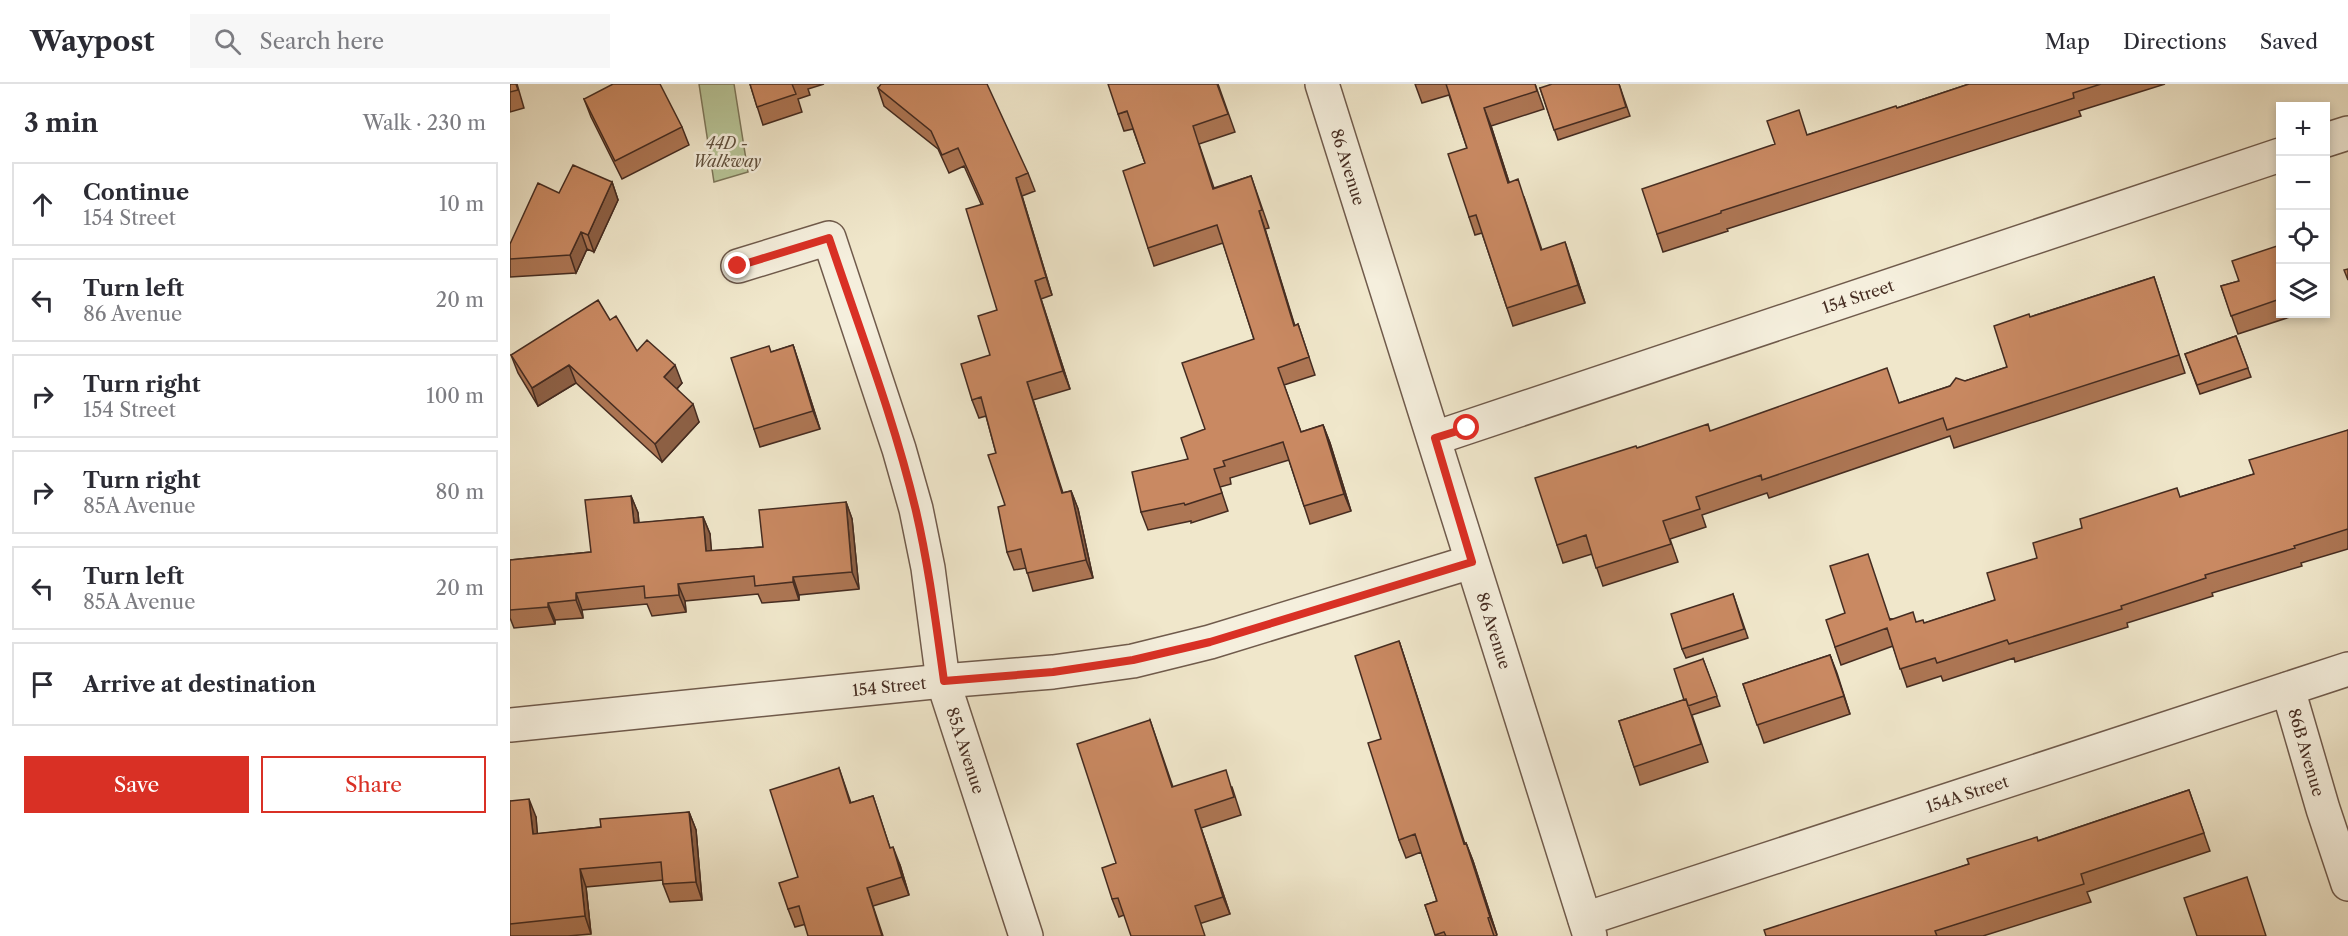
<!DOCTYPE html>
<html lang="en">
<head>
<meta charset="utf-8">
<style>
  :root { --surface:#fff; --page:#f7f7f7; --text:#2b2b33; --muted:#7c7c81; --line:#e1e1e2; --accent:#d93025 }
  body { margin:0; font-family:"Libre Caslon Text",serif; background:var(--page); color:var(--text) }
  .controls { position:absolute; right:18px; top:18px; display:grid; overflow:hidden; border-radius:0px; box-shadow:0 3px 9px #0003 }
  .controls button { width:54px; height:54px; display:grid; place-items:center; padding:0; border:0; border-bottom:2px solid var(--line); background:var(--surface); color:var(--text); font:30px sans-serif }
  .stop { position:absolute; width:18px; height:18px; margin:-14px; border:4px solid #d93025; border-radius:50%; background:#fff }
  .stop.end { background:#d93025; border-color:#fff; box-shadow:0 2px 6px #0008 }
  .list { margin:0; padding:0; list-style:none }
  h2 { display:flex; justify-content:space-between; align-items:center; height:78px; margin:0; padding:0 24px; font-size:26px }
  h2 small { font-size:20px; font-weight:400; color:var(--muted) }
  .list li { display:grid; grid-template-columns:39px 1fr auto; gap:18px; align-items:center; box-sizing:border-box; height:84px; margin:0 12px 12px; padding:0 12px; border:2px solid var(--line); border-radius:0px }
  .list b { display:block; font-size:22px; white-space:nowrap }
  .list p { margin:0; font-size:20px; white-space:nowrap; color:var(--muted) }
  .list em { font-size:20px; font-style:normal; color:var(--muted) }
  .actions { display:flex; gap:12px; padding:18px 24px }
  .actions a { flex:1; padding:14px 0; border:2px solid var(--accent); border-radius:0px; text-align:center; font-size:21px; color:var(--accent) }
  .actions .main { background:var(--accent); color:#fff }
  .icon { flex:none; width:33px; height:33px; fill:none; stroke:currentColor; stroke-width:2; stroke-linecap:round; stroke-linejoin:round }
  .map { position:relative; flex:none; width:1838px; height:852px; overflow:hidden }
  header { display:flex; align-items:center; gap:36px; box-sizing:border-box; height:84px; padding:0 30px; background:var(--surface); border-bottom:2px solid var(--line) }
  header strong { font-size:28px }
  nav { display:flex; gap:33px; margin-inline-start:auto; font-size:21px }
  .search { width:420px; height:54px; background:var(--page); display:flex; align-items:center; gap:15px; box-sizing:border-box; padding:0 21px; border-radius:0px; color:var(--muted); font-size:22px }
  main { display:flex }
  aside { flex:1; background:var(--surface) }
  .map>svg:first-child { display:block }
</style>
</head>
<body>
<header>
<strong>Waypost</strong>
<div class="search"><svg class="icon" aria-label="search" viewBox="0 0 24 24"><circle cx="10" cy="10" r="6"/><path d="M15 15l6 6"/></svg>Search here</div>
<nav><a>Map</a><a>Directions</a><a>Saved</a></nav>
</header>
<main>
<aside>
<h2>3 min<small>Walk · 230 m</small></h2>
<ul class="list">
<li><svg class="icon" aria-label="ahead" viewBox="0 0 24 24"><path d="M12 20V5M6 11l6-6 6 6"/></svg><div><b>Continue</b><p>154 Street</p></div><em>10 m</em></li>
<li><svg class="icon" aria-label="left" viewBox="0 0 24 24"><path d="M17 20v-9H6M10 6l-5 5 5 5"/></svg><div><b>Turn left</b><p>86 Avenue</p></div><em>20 m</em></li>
<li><svg class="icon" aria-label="right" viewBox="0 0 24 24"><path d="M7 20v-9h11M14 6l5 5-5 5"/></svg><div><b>Turn right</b><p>154 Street</p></div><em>100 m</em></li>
<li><svg class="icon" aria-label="right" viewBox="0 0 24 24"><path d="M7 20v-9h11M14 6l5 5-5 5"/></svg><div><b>Turn right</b><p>85A Avenue</p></div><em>80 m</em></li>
<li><svg class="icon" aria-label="left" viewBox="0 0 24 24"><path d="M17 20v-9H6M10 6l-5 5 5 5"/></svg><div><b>Turn left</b><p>85A Avenue</p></div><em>20 m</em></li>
<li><svg class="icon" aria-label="arrive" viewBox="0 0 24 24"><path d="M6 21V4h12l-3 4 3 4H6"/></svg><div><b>Arrive at destination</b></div></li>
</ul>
<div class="actions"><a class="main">Save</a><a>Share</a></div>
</aside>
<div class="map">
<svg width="1838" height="852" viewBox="0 0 1838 852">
  <rect width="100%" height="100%" fill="#f0e7cb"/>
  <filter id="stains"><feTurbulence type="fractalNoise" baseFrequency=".00333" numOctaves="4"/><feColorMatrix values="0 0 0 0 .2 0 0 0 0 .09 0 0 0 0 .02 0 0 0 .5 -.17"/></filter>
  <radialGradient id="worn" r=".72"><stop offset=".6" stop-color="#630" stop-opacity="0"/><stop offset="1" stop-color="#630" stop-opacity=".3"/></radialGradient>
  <!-- green -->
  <path fill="#b8c598" stroke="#7e785c" stroke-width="1.5" d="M189,0H224L238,88L204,98Z"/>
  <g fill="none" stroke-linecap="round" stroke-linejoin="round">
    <!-- street casing -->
    <g stroke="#705b4c" stroke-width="36">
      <g id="street">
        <path id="s1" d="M812,0L1080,852"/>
        <path d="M1816,56L1838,49"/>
        <path id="s2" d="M228,182L319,154L389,365L406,425L418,484L433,597L516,852"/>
        <path id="s3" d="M925,354L1770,71"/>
        <path id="s4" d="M1778,605L1813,725L1838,800"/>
        <path id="s5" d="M0,641L433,597L543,588L623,577L700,558L961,478"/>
        <path id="s6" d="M1075,835L1838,585"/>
      </g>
    </g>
    <!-- street -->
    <use href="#street" stroke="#f5efdd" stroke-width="33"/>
  </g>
  <!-- wall -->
  <path fill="#ad7654" stroke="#452c21" stroke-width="1.5" d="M0,0H7L14,24L0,28Z
    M240,0H314L298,5L300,11L288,15L292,28L253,41Z
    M708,0L725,48L689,60L704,104L741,92L759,144L755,145L785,242L788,240L805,291L774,301L791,348L813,341L820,359L841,427L800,440L779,376L720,394L721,400L710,403L718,427L681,439V437L638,446L631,428L678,375L744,255L713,159L644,182L638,164L635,79L623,45L614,47L608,30Z
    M905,0H1025L1034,25L981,42L999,98L1014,113L1032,166L1061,176L1075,219L1003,242L972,149L965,151L959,133L957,64L939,11L912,19Z
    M1109,0L1120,32L1048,56L1030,4Z
    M1459,0H1655L1569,27L1571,32L1217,145L1218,147L1153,168L1147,150L1297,51L1387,24Z
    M368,4L518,89L525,107L512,112L542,211L531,215L560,305L523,316L553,409L561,407L568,425L583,494L523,507L516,484L504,486L497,468L495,421L486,369L476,332L469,334L462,316L480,271L487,226L471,120L454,82L439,89L428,65L374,22Z
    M74,15L172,43L179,61L112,95L81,33Z
    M102,98L108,116L84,168L77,165L66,189L0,193V160L49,109Z
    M1770,161V230H1789L1728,250L1711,202L1729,197Z
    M1644,193L1675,289L1444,364L1440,352L1259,414L1257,409L1192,431L1196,443L1160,455L1168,478L1093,502L1082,470L1053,479L1047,461L1127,364L1201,347L1389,319L1497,283L1520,233Z
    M100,236L127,267L172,299L167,305L189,338L152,378L66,299L28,322L8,289L1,271Z
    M1726,252L1741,293L1690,310L1675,270Z
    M283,261L310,345L250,363L244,345L261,268Z
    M1838,346V465L1791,479L1792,482L1702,509L1703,512L1617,539L1618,543L1505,578L1504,574L1433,597L1431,592L1397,603L1383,562L1331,581L1325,563L1335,529L1415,539L1485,516L1527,474L1670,413L1744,390Z
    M121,412L128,429L129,439L193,433L200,450L201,467L253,463L336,418L342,435L349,505L289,511V516L252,519L248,510L175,517L176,528L142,532L137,520L72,526L73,534L45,536V540L4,544L0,534V476L81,468Z
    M1223,510L1238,554L1176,574L1172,565Z
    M889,557L955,760L956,759L963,777L987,851L985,852H926L915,821L927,817L911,768L896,774L889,756L871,655Z
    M1320,571L1340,630L1254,659L1233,600Z
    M1193,575L1210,622L1182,631L1198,678L1130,701L1109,637L1174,616Z
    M640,636L663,703H722L731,731L691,744L720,830L692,839L614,831L609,833L602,815L606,779Z
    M329,684L341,719L363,712L380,764L390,781L399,811L363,822L285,843L278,825L288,793Z
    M1679,706L1700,767L1577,808L1581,818L1473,852H1256L1459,780Z
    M0,717L26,733L27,750L91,743L179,728L186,746L192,816L160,818L153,800V796L76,803L81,850L58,852H0Z"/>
  <!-- shaded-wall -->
  <path fill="#8d6045" stroke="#452c21" stroke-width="1.5" d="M974,24L981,42L1005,117L998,99Z
    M506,94L512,112L542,211L536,193Z
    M102,98L108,116L84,168L78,151Z
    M749,127L755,145L790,260L784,242Z
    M71,148L77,165L66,189L60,171Z
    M1055,158L1061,176L1075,219L1068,201Z
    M525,197L531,215L560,305L553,287Z
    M283,261L289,279L310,345L303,327Z
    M59,281L66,299L28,322L22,304Z
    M165,281L172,299L161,311L154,293Z
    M517,298L523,316L558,427L552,409Z
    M183,320L189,338L152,378L145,360Z
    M813,341L820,359L841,427L834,410Z
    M561,407L568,425L583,494L576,476Z
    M121,412L128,429L130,457L124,439Z
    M336,418L342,435L349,505L342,488Z
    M193,433L200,450L203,484L196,467Z
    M283,493L289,511V516L283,498Z
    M168,500L175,517L176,528L169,511Z
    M66,509L72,526L73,534L66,516Z
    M38,519L45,536V540L38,523Z
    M889,557L895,575L960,778L954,760Z
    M1320,571L1327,589L1340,630L1334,612Z
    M19,715L26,733L29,768L23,750Z
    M685,726L691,744L720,830L713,813Z
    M179,728L186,746L192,816L186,798Z
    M956,759L963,777L987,851L980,833Z
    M383,763L390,781L399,811L392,793Z
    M70,785L76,803L81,850L75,832Z
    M357,804L373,852H372Z"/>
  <!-- building -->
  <path fill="#c98962" stroke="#452c21" stroke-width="1.5" d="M0,0H6L8,6L0,8Z
    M103,0H150L172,43L105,77L74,15Z
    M240,0H282L286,10L247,23Z
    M371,0H477L518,89L506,94L536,193L525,197L553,287L517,298L552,409L561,407L576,476L517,489L511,465L497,468L488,423L495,421L478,371L486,369L471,313L462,316L451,280L480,271L468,232L487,226L456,125L473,120L448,64L432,71L421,47L368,4Z
    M598,0H707L718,30L683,42L703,105L741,92L752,126L749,127L784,242L788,240L799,273L768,284L791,348L813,341L834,410L794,422L773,358L713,377L715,382L704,385L712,409L675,421L674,419L631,428L622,388L678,375L671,354L695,345L672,279L744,255L707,141L638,164L613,87L635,79L617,27L608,30Z
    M936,0H1025L1027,7L974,24L998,99L1008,95L1031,166L1055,158L1068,201L997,224L966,131L959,133L938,70L957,64Z
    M1042,0H1109L1116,23L1044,46L1030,4Z
    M1459,0H1591L1563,9L1564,14L1211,127V129L1147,150L1132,105L1265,60L1257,37L1289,26L1297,51L1386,22L1387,24Z
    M63,81L102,98L78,151L71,148L60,171L0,175V160L28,99L49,109Z
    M1770,161V215L1721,232L1711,202L1729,197L1722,177Z
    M1838,185V196L1834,186Z
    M1644,193L1669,271L1437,346L1433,334L1252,396L1251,391L1186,413L1190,425L1153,437L1161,460L1086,484L1076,451L1047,461L1025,394L1126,362L1127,364L1198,340L1200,347L1377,284L1389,319L1440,302L1446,294L1455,297L1497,283L1484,242L1519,230L1520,233Z
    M88,216L100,236L106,232L127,267L137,256L165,281L154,293L183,320L145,360L59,281L22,304L1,271Z
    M1726,252L1738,284L1687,301L1675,270Z
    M283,261L303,327L244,345L221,274L259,262L261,268Z
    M1838,346V445L1784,462L1785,464L1695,491L1696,494L1611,522L1612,525L1499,560L1497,556L1427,579L1425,574L1390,585L1377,544L1325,563L1316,536L1335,529L1320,482L1358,470L1380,536L1403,528L1406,538L1413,536L1414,539L1485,516L1477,489L1527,474L1523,459L1572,444L1570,435L1667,404L1670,413L1744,390L1739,376Z
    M121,412L124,439L193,433L196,467L253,463L249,426L336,418L342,488L283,493V498L245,502L244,492L168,500L169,511L135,514L134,502L66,509V516L38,519V523L0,526V476L81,468L75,416Z
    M1223,510L1234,545L1172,565L1161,530Z
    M889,557L954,760L956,759L980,833L978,834L984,852H936L934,848L925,851L915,821L927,817L905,750L889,756L858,659L871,655L845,572Z
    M1320,571L1334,612L1247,641L1233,600Z
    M1193,575L1207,612L1178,622L1176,615L1174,616L1164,585Z
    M1176,615L1191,660L1124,683L1109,637Z
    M640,636L662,703L716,686L724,713L685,726L713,813L685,822L695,852H621L608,814L602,815L592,784L606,779L567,660Z
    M329,684L340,719L363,712L380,764L383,763L392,793L357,804L372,852H298L289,822L278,825L269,799L288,793L260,706Z
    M1679,706L1694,749L1571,790L1574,800L1425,847L1427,852H1256L1254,846L1459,780L1457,775L1527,753L1528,757Z
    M19,715L23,750L91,743L90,735L179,728L186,798L153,800L151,778L70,785L75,832L0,840V717Z
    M1737,793L1756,852H1687L1674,814Z"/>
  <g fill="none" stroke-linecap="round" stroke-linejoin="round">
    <!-- route -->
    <path stroke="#d93025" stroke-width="8" d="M228,182L319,154C349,244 384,334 406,427C419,483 426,540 434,597L543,588L623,576L700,558L962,478L925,354L957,344"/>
  </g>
  <g text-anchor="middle" stroke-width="5" stroke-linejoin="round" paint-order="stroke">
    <!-- park labels -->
    <g font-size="16" font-style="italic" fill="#62523f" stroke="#f5efdd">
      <text x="217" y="65">44D -<tspan x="217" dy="18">Walkway</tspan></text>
    </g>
    <!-- street labels -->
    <g font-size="16" fill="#452c21" stroke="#f5efdd">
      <text dy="6" stroke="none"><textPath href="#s1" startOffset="87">86 Avenue</textPath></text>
      <text dy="6" stroke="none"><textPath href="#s3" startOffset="446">154 Street</textPath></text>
      <text dy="6" stroke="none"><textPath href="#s1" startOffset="573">86 Avenue</textPath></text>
      <text dy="6" stroke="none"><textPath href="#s5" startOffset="381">154 Street</textPath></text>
      <text dy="6" stroke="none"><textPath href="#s2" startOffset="627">85A Avenue</textPath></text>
      <text dy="6" stroke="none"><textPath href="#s4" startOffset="66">86B Avenue</textPath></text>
      <text dy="6" stroke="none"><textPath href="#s6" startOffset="402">154A Street</textPath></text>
    </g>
  </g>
  <rect width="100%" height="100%" filter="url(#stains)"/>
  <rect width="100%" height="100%" fill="url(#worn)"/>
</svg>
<div class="controls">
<button>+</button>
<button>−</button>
<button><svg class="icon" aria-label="locate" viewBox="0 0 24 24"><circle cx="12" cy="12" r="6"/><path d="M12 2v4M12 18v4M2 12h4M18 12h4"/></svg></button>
<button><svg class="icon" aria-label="layers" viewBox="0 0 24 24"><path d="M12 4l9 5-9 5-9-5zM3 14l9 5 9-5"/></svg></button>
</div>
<div class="stop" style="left:957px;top:344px"></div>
<div class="stop end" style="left:228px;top:182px"></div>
</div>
</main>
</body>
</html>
